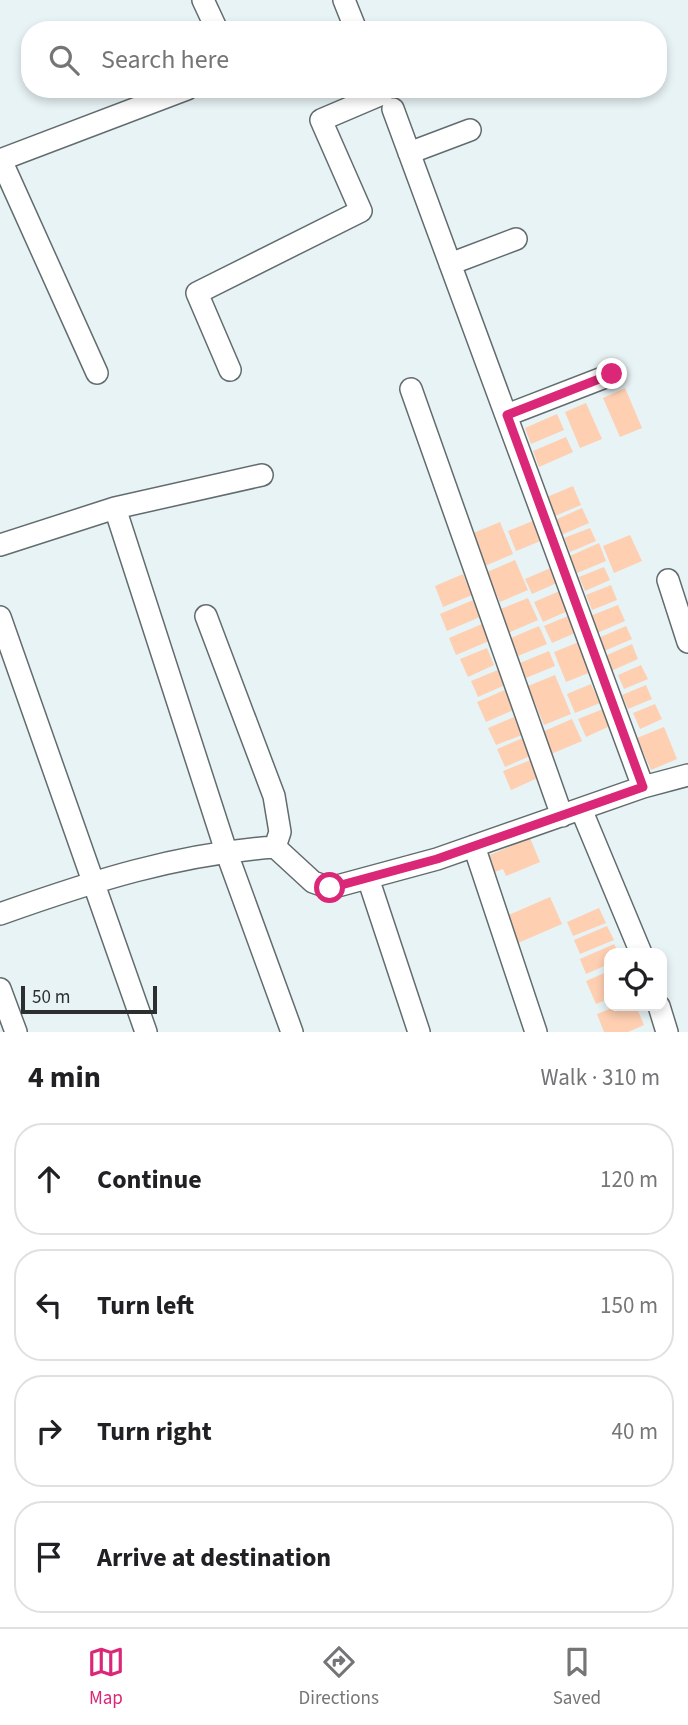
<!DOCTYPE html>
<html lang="en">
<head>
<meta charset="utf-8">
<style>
  :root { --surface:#fff; --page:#f2f2f2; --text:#202124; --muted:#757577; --line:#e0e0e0; --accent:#db2777 }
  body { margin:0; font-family:"Source Sans 3",sans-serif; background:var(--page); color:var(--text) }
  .controls { position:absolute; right:21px; bottom:21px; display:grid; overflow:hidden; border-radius:14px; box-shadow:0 4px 10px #0003 }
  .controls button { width:63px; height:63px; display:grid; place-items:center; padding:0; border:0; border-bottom:2px solid var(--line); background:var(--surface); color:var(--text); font:35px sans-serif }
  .scale { position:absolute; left:21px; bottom:18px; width:136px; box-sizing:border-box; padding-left:7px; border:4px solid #2b2f30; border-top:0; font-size:19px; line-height:24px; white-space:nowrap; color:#2b2f30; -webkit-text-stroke:5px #e8f3f6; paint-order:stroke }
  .stop { position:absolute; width:21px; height:21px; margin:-16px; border:5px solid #db2777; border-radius:50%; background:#fff }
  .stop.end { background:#db2777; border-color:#fff; box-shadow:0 2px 7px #0008 }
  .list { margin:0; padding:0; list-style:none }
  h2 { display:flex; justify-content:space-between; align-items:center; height:91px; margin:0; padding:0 28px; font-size:30px }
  h2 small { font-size:23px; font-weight:400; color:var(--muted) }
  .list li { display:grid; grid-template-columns:46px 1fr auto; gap:21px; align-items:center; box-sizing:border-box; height:112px; margin:0 14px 14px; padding:0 14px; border:2px solid var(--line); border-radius:28px }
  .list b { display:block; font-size:26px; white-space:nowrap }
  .list em { font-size:23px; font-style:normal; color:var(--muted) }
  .icon { flex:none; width:38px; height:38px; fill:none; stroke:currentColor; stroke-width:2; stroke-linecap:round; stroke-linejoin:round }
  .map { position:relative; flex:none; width:688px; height:1032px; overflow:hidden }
  .search { position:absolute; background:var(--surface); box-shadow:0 4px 10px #0003; left:21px; right:21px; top:21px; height:77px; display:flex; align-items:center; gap:18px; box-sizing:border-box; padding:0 24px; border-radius:28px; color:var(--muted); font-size:26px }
  .sheet { height:595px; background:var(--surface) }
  nav { display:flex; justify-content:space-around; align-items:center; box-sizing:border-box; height:98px; border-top:2px solid var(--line); background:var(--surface); font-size:19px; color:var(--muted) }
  nav a { display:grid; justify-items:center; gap:4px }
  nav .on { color:var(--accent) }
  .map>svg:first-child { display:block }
</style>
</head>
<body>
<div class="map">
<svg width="688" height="1032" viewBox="0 0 688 1032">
  <rect width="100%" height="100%" fill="#e8f3f6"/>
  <!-- building -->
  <path fill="#fecfb1" d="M625,388L642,428L620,437L603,398Z
    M586,403L602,439L580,448L565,412Z
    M557,414L564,430L531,444L525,428Z
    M566,437L573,452L539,467L533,451Z
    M573,486L581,505L555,516L547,497Z
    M582,508L589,523L561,535L555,520Z
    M535,520L543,540L516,551L508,531Z
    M500,522L513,554L485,566L471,534Z
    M590,528L596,541L570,552L564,538Z
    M630,535L642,561L614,573L603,546Z
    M599,543L606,561L577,573L570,556Z
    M515,560L528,590L500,602L487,572Z
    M553,567L559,582L532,594L525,579Z
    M604,567L610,580L585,591L579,577Z
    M463,574L472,595L443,607L435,586Z
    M611,585L617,600L592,610L586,595Z
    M562,590L570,610L543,622L534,602Z
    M528,598L538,620L508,633L498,610Z
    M473,600L480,617L447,631L440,614Z
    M618,605L625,621L597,633L590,616Z
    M568,616L575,633L552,643L544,626Z
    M482,624L489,641L456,655L449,638Z
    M539,626L547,644L518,656L511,638Z
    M626,626L632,639L602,652L596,639Z
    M579,642L591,672L566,682L554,652Z
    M632,644L638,659L611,671L605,656Z
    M487,648L494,665L468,677L460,659Z
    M549,651L555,666L526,678L520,663Z
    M641,665L648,679L624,689L618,675Z
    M498,670L505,685L478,697L471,681Z
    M555,675L571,714L544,725L528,686Z
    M591,684L600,703L575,713L567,694Z
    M646,685L652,699L628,709L622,695Z
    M507,689L516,709L486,722L477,702Z
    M655,704L662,719L640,729L633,713Z
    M603,709L610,726L586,737L578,719Z
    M514,717L522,735L496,745L488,728Z
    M572,719L582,741L551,754L542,732Z
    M664,727L677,759L651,770L637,738Z
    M523,738L530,756L505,767L497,749Z
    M533,759L540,777L511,790L503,771Z
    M530,838L540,862L506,876L503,869L492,873L485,857Z
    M550,897L562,924L518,943L506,916Z
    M599,908L606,923L573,936L567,922Z
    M607,926L614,940L580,954L574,940Z
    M614,944L619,953H609V964L586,974L580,959Z
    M609,971V999L596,1004L586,981Z
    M617,1006H636L644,1025L628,1032H604L597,1014Z"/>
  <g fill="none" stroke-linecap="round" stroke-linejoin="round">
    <!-- minor casing -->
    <g stroke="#626c6e" stroke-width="24">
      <path id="minor" d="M203,0L217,30
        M344,0L356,30
        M393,109L643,787
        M409,153L470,130
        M0,160L187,89
        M1,160L97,373
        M450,264L516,239
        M230,370L197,293L361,211L321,120L382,94L380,89
        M411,389L562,816
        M507,415L613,374
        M115,508L262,475
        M0,545L115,508L226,851L292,1032
        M668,580L688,642
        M206,616L274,796L280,832L275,847
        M0,617L146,1032
        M581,809L641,953
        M474,846L536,1032
        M368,878L419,1032
        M0,914C93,881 177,854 275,847L313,882L330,888L437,859L643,787L688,775
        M0,989L16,1032
        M659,1006L667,1032"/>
    </g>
    <!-- minor -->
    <use href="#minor" stroke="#fff" stroke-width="21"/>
  </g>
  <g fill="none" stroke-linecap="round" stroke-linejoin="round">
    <!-- route -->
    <path stroke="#db2777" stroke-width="9" d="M330,888L437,859L643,787L507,415L612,374"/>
  </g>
</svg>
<div class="controls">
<button><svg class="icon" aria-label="locate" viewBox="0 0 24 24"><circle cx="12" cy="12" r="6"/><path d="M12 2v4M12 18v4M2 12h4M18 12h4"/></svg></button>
</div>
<div class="scale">50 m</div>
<div class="stop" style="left:330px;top:888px"></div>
<div class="stop end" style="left:612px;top:374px"></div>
<div class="search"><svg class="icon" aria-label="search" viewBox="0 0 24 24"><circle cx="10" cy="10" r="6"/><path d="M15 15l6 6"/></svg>Search here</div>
</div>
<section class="sheet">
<h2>4 min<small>Walk · 310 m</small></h2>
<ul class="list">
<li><svg class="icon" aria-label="ahead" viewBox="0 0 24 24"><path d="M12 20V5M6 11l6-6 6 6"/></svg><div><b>Continue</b></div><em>120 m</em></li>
<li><svg class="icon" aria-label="left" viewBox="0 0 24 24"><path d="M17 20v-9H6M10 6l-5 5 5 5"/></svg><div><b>Turn left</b></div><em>150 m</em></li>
<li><svg class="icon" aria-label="right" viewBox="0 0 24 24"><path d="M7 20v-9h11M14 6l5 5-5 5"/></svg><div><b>Turn right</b></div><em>40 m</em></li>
<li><svg class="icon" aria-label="arrive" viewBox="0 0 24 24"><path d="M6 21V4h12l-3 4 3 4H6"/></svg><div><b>Arrive at destination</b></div></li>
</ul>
</section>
<nav>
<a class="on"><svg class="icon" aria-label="map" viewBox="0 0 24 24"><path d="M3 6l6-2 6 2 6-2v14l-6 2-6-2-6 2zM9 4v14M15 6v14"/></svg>Map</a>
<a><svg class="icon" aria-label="directions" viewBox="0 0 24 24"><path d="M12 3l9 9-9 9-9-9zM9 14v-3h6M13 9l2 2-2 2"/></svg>Directions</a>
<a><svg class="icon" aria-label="saved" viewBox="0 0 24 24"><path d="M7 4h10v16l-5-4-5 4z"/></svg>Saved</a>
</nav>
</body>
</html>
